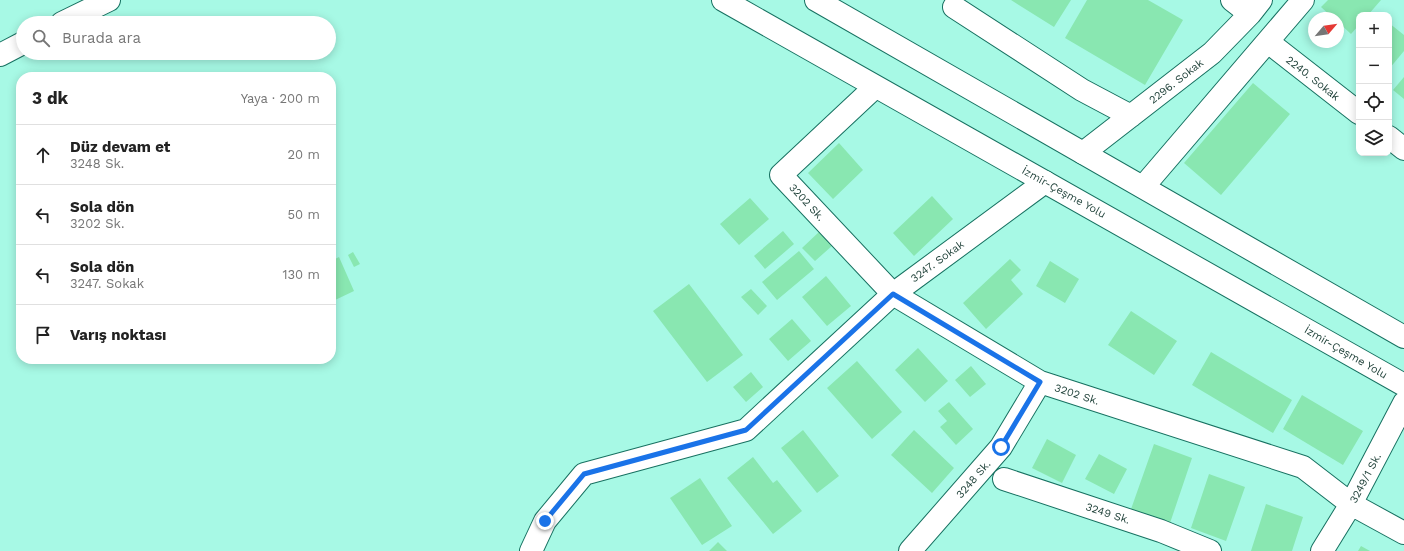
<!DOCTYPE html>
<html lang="tr">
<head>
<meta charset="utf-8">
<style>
  :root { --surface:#fff; --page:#f2f2f2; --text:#222; --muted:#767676; --line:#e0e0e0 }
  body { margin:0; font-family:"Work Sans",sans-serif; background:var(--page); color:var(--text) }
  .controls { position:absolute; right:12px; top:12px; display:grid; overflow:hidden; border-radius:8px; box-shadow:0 2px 10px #0003 }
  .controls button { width:36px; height:36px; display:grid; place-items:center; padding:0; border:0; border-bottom:1px solid var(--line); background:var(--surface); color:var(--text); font:20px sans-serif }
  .compass { position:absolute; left:1308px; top:12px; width:36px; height:36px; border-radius:50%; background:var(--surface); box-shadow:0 2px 10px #0003; rotate:61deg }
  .stop { position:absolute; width:12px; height:12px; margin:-9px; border:3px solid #1a73e8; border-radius:50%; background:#fff }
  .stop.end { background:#1a73e8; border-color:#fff; box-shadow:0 1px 4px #0008 }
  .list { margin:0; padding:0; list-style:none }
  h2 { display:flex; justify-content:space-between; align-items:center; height:52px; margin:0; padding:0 16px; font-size:17px }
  h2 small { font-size:13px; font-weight:400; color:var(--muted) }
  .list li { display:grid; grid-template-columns:26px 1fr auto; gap:12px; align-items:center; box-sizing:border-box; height:60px; padding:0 16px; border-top:1px solid var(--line) }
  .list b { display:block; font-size:15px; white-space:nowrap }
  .list p { margin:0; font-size:13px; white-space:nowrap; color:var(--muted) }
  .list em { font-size:13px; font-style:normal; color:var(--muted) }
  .icon { flex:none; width:22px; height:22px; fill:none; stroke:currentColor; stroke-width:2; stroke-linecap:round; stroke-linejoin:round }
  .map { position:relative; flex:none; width:1404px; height:551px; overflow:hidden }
  .search { position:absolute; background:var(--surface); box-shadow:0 2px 10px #0003; left:16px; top:16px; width:320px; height:44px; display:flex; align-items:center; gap:10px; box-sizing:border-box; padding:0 14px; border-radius:22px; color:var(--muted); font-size:15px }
  .panel { position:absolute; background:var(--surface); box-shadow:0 2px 10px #0003; left:16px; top:72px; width:320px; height:292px; border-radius:16px }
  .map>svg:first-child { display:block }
</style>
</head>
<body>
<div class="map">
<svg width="1404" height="551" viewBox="0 0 1404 551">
  <rect width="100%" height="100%" fill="#a7f9e5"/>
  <!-- building -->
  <path fill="#89e7b1" d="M1011,0H1071L1054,27Z
    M1087,0H1148L1183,20L1145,85L1065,38Z
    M1328,0H1381L1368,15H1359V25L1351,34L1338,22V18H1333L1321,7Z
    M1389,23L1404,35V51L1389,69Z
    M1404,77V99L1393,90Z
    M1253,83L1290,114L1221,195L1184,163Z
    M839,143L863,170L833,199L808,173Z
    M932,196L953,219L914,256L893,233Z
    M750,198L769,219L739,245L720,224Z
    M783,231L794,244L765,269L754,256Z
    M820,231L833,245L815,261L802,248Z
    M799,251L814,269L777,300L762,282Z
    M353,252L360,264L354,267L348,255Z
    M339,257L354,291L333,301L331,296V261Z
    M1010,259L1021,270L1011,280L1023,294L986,329L963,303Z
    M1050,261L1079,279L1065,303L1036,286Z
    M826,276L851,306L827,326L802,297Z
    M689,284L743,355L707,382L653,311Z
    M751,289L767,306L758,315L741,297Z
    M1131,311L1177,341L1154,375L1108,345Z
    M792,319L811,341L788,361L769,339Z
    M918,348L948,381L925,402L895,370Z
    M1211,352L1292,400L1273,433L1192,385Z
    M857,361L902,412L872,439L827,388Z
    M971,366L986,384L970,397L955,380Z
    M751,372L763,387L746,402L733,387Z
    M1302,395L1363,431L1343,465L1283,429Z
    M949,402L973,429L956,445L940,427L947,421L938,411Z
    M803,430L839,476L817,493L781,448Z
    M914,430L954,468L932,493L891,455Z
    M1047,439L1076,455L1062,483L1032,468Z
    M1154,444L1192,458L1169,526L1130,512Z
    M1099,454L1127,469L1114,494L1085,479Z
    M753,457L773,483L777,480L802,511L773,534L727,478Z
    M1209,474L1245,487L1226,541L1191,528Z
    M700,478L732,526L702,545L670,498Z
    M1266,504L1303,517L1292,551H1251Z
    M718,542L727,551H709Z
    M1361,546L1370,551H1358Z"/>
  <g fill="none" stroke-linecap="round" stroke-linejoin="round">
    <!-- minor casing -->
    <g stroke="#177161" stroke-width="24">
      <path id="minor" d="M1232,0L1250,14
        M954,7L1082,90L1131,116
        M62,23L109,0
        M1268,42L1359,113
        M0,55L23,43
        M875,87L781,175L893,294L1040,382L1303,467L1351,504L1404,533
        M1389,137L1404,149
        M1083,153L1212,53L1250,14L1261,0
        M1143,187L1303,0
        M1004,479L1161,531L1210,551
        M531,551L545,521L584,474L746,430L893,294L1045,182
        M910,551L1001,447L1040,382
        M1322,551L1351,504L1404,403"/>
    </g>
    <!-- highway casing -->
    <g stroke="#177161" stroke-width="24">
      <path id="highway" d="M723,0L1404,385
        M816,0L1404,337"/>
    </g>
    <!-- minor -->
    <use href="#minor" stroke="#fff" stroke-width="22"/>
    <!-- highway -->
    <use href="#highway" stroke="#fff" stroke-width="22"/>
  </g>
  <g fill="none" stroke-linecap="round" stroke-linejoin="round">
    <!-- route -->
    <path stroke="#1a73e8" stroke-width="5" d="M545,521L584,474L746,430L893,294L1040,382L1001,447"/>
  </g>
  <g text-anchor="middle" stroke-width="4" stroke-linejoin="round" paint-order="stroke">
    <!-- street labels -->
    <g font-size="11" fill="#1c3e36" stroke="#fff">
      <text transform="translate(1313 78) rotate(38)" y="4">2240. Sokak</text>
      <text transform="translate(1176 81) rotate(-38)" y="4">2296. Sokak</text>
      <text transform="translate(1064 192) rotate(29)" y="4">İzmir-Çeşme Yolu</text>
      <text transform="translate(807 202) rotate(47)" y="4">3202 Sk.</text>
      <text transform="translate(937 261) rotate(-36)" y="4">3247. Sokak</text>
      <text transform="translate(1346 352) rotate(30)" y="4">İzmir-Çeşme Yolu</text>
      <text transform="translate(1077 394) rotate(18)" y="4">3202 Sk.</text>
      <text transform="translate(1365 478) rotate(-62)" y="4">3249/1 Sk.</text>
      <text transform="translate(973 479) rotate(-49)" y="4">3248 Sk.</text>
      <text transform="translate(1108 513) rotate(18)" y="4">3249 Sk.</text>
    </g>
  </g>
</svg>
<div class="controls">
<button>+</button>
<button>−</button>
<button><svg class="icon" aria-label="locate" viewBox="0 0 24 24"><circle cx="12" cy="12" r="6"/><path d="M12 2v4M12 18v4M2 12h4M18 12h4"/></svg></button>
<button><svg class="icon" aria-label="layers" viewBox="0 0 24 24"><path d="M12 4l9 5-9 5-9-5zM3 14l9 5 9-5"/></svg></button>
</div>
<svg class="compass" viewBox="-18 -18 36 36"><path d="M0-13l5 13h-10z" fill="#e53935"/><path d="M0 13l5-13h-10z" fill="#767676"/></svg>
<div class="stop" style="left:1001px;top:447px"></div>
<div class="stop end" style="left:545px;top:521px"></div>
<div class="search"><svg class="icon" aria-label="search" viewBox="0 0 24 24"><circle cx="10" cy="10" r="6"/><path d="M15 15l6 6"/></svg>Burada ara</div>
<section class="panel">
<h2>3 dk<small>Yaya · 200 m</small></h2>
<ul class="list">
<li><svg class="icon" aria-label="ahead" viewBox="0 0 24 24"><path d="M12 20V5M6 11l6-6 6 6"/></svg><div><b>Düz devam et</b><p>3248 Sk.</p></div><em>20 m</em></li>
<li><svg class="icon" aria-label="left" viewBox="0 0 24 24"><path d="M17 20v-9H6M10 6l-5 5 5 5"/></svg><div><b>Sola dön</b><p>3202 Sk.</p></div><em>50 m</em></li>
<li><svg class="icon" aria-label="left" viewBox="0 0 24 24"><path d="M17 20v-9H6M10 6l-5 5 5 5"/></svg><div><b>Sola dön</b><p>3247. Sokak</p></div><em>130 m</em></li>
<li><svg class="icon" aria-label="arrive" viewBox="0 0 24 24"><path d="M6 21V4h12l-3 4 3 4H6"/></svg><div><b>Varış noktası</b></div></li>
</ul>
</section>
</div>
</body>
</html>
